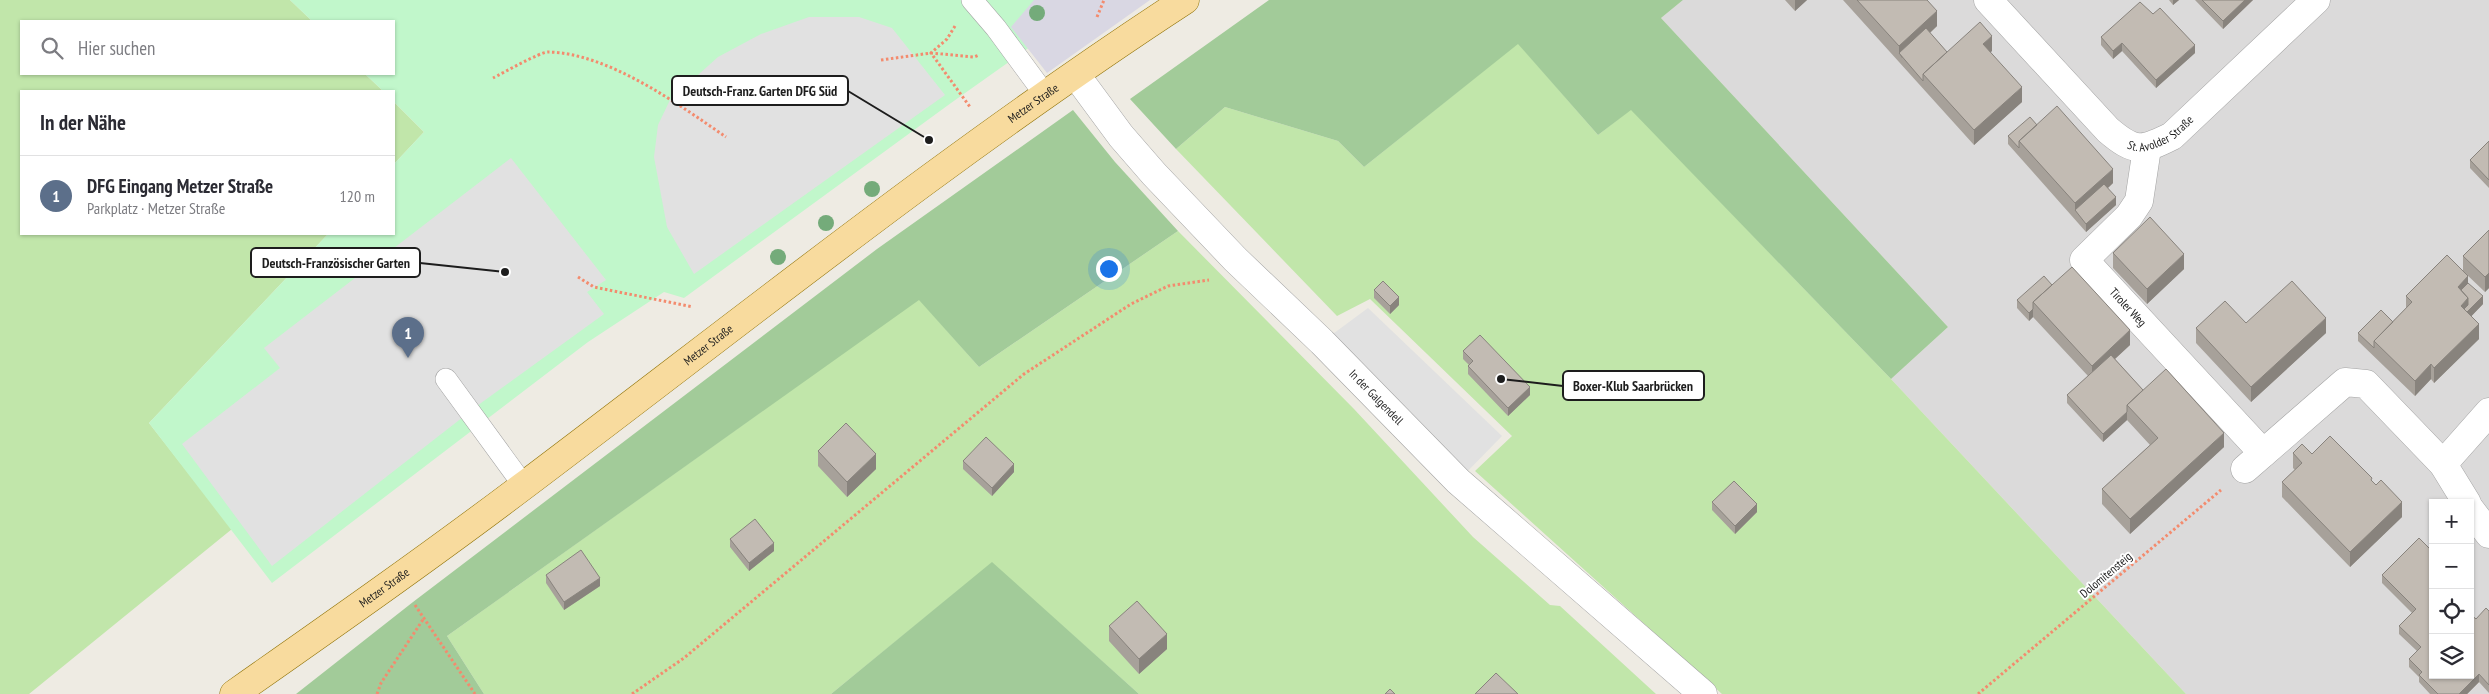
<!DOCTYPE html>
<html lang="de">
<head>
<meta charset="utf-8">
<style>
  :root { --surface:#fff; --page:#f7f7f7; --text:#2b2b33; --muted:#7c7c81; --line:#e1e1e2; --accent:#b45309 }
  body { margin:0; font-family:"PT Sans Narrow",sans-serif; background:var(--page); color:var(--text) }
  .controls { position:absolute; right:15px; bottom:15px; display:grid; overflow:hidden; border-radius:0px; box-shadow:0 1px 4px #0004 }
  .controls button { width:45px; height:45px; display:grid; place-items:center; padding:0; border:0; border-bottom:1px solid var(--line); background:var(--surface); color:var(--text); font:25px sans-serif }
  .you { position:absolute; left:1108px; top:268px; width:18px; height:18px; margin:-12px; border:4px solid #fff; border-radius:50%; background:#1a73e8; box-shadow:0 0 0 8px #1a73e833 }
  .badge { display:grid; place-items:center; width:32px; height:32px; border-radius:50%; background:var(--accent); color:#fff; font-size:16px; font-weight:700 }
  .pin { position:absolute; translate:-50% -41px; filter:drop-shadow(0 1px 2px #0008) }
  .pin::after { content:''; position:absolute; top:26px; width:18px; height:15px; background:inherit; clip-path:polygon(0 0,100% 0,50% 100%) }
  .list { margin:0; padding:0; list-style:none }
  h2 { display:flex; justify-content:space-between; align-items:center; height:65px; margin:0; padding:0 20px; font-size:21px }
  h2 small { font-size:16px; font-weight:400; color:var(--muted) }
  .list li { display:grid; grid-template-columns:32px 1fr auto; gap:15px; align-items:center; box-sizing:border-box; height:80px; padding:0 20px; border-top:1px solid var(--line) }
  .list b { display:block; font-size:19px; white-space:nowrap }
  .list p { margin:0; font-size:16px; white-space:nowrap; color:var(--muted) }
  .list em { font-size:16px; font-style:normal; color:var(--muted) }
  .icon { flex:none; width:28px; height:28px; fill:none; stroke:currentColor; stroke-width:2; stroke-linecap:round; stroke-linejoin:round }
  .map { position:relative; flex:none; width:2489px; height:694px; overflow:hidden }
  .search { position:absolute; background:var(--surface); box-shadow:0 1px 4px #0004; left:20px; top:20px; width:375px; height:55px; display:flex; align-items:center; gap:12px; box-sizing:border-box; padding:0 18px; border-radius:0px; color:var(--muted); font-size:19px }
  .panel { position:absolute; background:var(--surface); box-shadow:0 1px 4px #0004; left:20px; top:90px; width:375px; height:145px; border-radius:0px }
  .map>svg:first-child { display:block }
</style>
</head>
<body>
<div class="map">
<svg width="2489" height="694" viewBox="0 0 2489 694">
  <rect width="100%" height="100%" fill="#eeebe3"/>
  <!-- residential -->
  <path fill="#dbdada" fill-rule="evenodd" d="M1683,0H2489V694H2186L1891,379L1948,327L1661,18ZM2433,503H2470V675H2433Z"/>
  <!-- grass -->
  <path fill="#c1e6aa" d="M0,0H290L312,21H21V74H365L383,91H21V234H328L149,423L232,529L29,694H0Z
    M1518,43L1598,135L1631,109L1891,379L2186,694H1722L1475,471L1512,436L1370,299L1337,316L1176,149L1225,107L1338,141L1364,167Z
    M394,102L424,132L394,164Z
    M1178,231L1354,409L1473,537L1550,605L1560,606L1656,694H1139L992,563L831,694H484L447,636L919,299L979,367Z"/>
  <!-- forest -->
  <path fill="#a2cb99" d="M1269,0H1683L1661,18L1948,327L1891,379L1631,110L1598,135L1518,44L1364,167L1338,141L1225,107L1176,149L1130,99Z
    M1073,110L1115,162L1178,231L979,367L919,300L447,636L484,694H296L413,602L877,249Z
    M992,562L1139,694H831Z"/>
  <!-- park -->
  <path fill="#c1f7cb" d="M290,0H1096L951,103L684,298L664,292L588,342L272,583L149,423L328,234H394V164L424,132L394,102V91H383L365,74H394V21H312Z"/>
  <!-- parking -->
  <path fill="#e1e1e1" d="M809,17H859L892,28L945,95L694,274L667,227L654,157L658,125L670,100L718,57L761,34Z
    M511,158L606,280L587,292L604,314L481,403L272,566L182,444L280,368L264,348Z
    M1368,308L1502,436L1458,481L1322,342Z"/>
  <!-- plaza -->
  <path fill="#d9d7e3" d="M1034,0H1150L1047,73L1011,27Z"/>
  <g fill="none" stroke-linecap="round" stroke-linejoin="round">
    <!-- service casing -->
    <g stroke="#a4a4a4" stroke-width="22">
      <path id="service" d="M972,0L996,28L1046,96
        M446,379L524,486"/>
    </g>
    <!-- minor casing -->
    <g stroke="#a4a4a4" stroke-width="29">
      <g id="minor">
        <path id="s1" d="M1988,0L2108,130C2135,153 2142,151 2172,136L2316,0"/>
        <path id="s2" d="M1076,75L1121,136L1154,174L1235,259L1322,342L1458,481L1703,694"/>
        <path id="s3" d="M2147,148L2139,201L2129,216L2084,260L2263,453"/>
        <path d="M2443,464L2489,412"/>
        <path d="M2245,469L2345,382L2366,384L2443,464L2467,503"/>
        <path d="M2470,509L2489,534"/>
      </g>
    </g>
    <!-- primary casing -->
    <g stroke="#8f7206" stroke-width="29">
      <g id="primary">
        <path id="s4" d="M234,694C331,626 428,558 522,487C741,322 955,150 1185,0"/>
      </g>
    </g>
    <!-- path -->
    <path stroke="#f38b6e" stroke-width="3" stroke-dasharray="2.5 2.5" stroke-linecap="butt" d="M1097,17L1104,0
      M955,26L947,39L931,53L970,107
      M881,60L931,53L974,57L979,55
      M493,78C503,73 540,52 548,52C608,53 678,104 726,137
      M578,277L594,287L693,307
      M415,605L475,694
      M377,694L381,683L424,618
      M632,694L684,658L1024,374L1131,304L1168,286L1209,280
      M1978,694L2221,490"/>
    <!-- service -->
    <use href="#service" stroke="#fff" stroke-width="21"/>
    <!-- minor -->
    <use href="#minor" stroke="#fff" stroke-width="28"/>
    <!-- primary -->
    <use href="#primary" stroke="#f8db9e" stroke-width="28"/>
  </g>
  <!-- trees -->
  <g fill="#74ab7a">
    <circle cx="1037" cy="13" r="8"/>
    <circle cx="872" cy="189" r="8"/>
    <circle cx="826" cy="223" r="8"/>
    <circle cx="778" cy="257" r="8"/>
  </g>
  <!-- wall -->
  <path fill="#a7a19a" d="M1785,0H1807L1795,11Z
    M1843,0H1927L1937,26L1930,33L1947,52L1992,51L1990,52L2022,102L1974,145Z
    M2169,0H2179L2173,5Z
    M2195,0H2253L2223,29Z
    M2153,14L2195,53L2156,88L2122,51L2113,59L2101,45V37Z
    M2037,125L2113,183L2108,188L2116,205L2086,232L2008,144V136Z
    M2489,141V188L2470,168V160Z
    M2489,230V288L2485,292L2464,272L2468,283L2483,304L2471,316L2479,339L2434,383L2431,379L2415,396L2358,341V333L2392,322L2406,308V296L2463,271V256Z
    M2113,253L2184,269L2147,304L2113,268Z
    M2052,285L2130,345L2115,359L2143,390L2224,447L2130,534L2102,504V489L2150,445L2127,420L2103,442L2067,403V395L2088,376L2033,317L2029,321L2017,308V300Z
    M1374,290L1399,305L1390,314L1374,298Z
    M2246,323L2326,333L2251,402L2196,343V328Z
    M1463,351L1530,395L1508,416L1468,374V366L1469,365L1463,359Z
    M818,451L876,469L847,497L818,466Z
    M2293,453L2312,454L2372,481L2402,517L2350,567L2282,497V482L2295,470L2293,468Z
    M963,461L1014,472L992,496L963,469Z
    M1712,502L1757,512L1735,534L1712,510Z
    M2419,538L2433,675L2476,619L2489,611V693L2479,682L2467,694H2430L2419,682V677L2409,667V659L2417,651L2399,634V626L2412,613L2382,583V575Z
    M730,539L774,551L749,571L730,547Z
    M546,575L600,586L564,610L546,583Z
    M1109,626L1167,649L1139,674L1109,641Z"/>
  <!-- shaded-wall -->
  <path fill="#88837d" d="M1795,0H1807L1795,11Z
    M2173,0H2179L2173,5Z
    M2245,0H2253L2223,29V21Z
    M1937,11V26L1902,58L1899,53V46Z
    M1992,36V51L1983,59V44Z
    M2122,43V51L2113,59V51Z
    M2195,45V53L2156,88V80Z
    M2022,87V102L1974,145V130Z
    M2113,169V183L2079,215L2075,210V218V203Z
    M2116,197V205L2086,232V224Z
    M2184,254V269L2147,304V289Z
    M2489,273V288L2485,292V277Z
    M2468,276V291L2462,298L2458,287Z
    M2483,296V304L2464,324L2461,306L2468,298Z
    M1399,297V305L1390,314V306Z
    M2033,309V317L2029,321V313Z
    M2326,318V333L2251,402V387Z
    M2479,324V339L2434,383V368Z
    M2130,330V345L2092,380V366Z
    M2431,364V379L2415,396V381Z
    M1530,387V395L1508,416V408Z
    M2127,412V420L2103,442V434Z
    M2224,433V447L2130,534V519Z
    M876,454V469L847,497V482Z
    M1014,464V472L992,496V488Z
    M2402,502V517L2350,567V552Z
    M1757,504V512L1735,534V526Z
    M774,543V551L749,571V563Z
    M600,578V586L564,610V602Z
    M1167,634V649L1139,674V659Z
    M2479,674V682L2467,694H2459Z"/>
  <!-- building -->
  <path fill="#c2bbb3" stroke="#88837d" d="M1857,0H1927L1937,11L1899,46Z
    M2202,0H2245L2223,21Z
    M2140,2L2153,14L2160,8L2195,45L2156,80L2122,43L2113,51L2101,37Z
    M1980,22L1992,36L1983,44L2022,87L1974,130L1923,74Z
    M1926,28L1947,52L1923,74V81L1899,53Z
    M2057,106L2113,169L2075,203L2019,141Z
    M2030,117L2037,125L2019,141V148L2008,136Z
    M2489,141V180L2470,160Z
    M2104,184L2116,197L2086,224L2075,210Z
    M2150,217L2184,254L2147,289L2113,253Z
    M2489,230V273L2485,277L2463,256Z
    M2447,255L2468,276L2458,287L2468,298L2461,306L2479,324L2434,368L2431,364L2415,381L2374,341L2412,302L2406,296Z
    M2072,267L2130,330L2092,366L2033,302Z
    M2044,276L2052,285L2033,302V309L2029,313L2017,300Z
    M1383,281L1399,297L1390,306L1374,290Z
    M2292,281L2326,318L2251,387L2196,328L2225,301L2246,323Z
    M2468,283L2483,296L2467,312L2464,309L2468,305V298L2461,290Z
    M2381,310L2393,322L2374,341V348L2358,333Z
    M1480,335L1530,387L1508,408L1468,366L1473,361L1463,351Z
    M2111,355L2143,390L2127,405V412L2103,434L2067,395Z
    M2166,369L2224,433L2130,519L2102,489L2158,438L2127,405Z
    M846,423L876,454L847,482L818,451Z
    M2330,436L2372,478L2371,480L2376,485L2381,480L2402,502L2350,552L2282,482L2302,463L2293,453L2302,444L2312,454Z
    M986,437L1014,464L992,488L963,461Z
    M1734,481L1757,504L1735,526L1712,502Z
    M755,519L774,543L749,563L730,539Z
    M2419,538L2433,552V675H2470V614L2476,619L2486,608L2489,611V685L2479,674L2459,694H2438L2419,675L2422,672L2409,659L2421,647L2399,626L2416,609L2382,575Z
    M581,550L600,578L564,602L546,575Z
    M1137,601L1167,634L1139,659L1109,626Z
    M1496,673L1518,694H1475Z
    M1390,689L1395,694H1385Z"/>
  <g text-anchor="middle" stroke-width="4" stroke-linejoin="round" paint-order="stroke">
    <!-- street labels -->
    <g font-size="12" fill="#1d1d1d" stroke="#fff">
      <text dy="4" stroke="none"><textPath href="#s4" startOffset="994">Metzer Straße</textPath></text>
      <text dy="4" stroke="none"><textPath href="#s1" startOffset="238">St. Avolder Straße</textPath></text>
      <text dy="4" stroke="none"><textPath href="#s3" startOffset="199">Tiroler Weg</textPath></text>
      <text dy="4" stroke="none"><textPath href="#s4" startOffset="589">Metzer Straße</textPath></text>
      <text dy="4" stroke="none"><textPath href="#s2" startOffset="441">In der Galgendell</textPath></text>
      <text transform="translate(2106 575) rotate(-40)" y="4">Dolomitensteig</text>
      <text dy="4" stroke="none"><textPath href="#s4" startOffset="184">Metzer Straße</textPath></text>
    </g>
  </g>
  <!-- callouts -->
  <path fill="none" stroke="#1d1d1d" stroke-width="2" d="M929 140L848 91M505 272L420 263M1501 379L1563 386"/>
  <g fill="#1d1d1d" stroke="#fff" stroke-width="2">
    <circle cx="929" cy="140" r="5"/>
    <circle cx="505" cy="272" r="5"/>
    <circle cx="1501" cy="379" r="5"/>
  </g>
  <g fill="#fff" stroke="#1d1d1d" stroke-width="2">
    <rect x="672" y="76" width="176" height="29" rx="5"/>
    <rect x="251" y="248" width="169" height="29" rx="5"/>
    <rect x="1563" y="371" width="141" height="29" rx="5"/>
  </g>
  <g font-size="14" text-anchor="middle" font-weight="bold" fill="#1d1d1d">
    <text x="760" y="96">Deutsch-Franz. Garten DFG Süd</text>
    <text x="336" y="268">Deutsch-Französischer Garten</text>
    <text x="1633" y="391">Boxer-Klub Saarbrücken</text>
  </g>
</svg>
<div class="controls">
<button>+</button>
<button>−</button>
<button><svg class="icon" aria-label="locate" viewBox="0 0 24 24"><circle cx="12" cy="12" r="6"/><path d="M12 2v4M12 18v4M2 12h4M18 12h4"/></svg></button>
<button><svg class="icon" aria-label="layers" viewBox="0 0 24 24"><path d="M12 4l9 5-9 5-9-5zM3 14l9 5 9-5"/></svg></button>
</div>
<div class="you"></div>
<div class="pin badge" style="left:408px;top:358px;background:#5c6f8a">1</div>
<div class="search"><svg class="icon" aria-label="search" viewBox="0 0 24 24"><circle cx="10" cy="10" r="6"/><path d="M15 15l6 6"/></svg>Hier suchen</div>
<section class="panel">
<h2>In der Nähe<small></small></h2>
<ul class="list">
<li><span class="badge" style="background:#5c6f8a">1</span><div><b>DFG Eingang Metzer Straße</b><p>Parkplatz · Metzer Straße</p></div><em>120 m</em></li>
</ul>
</section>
</div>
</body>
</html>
